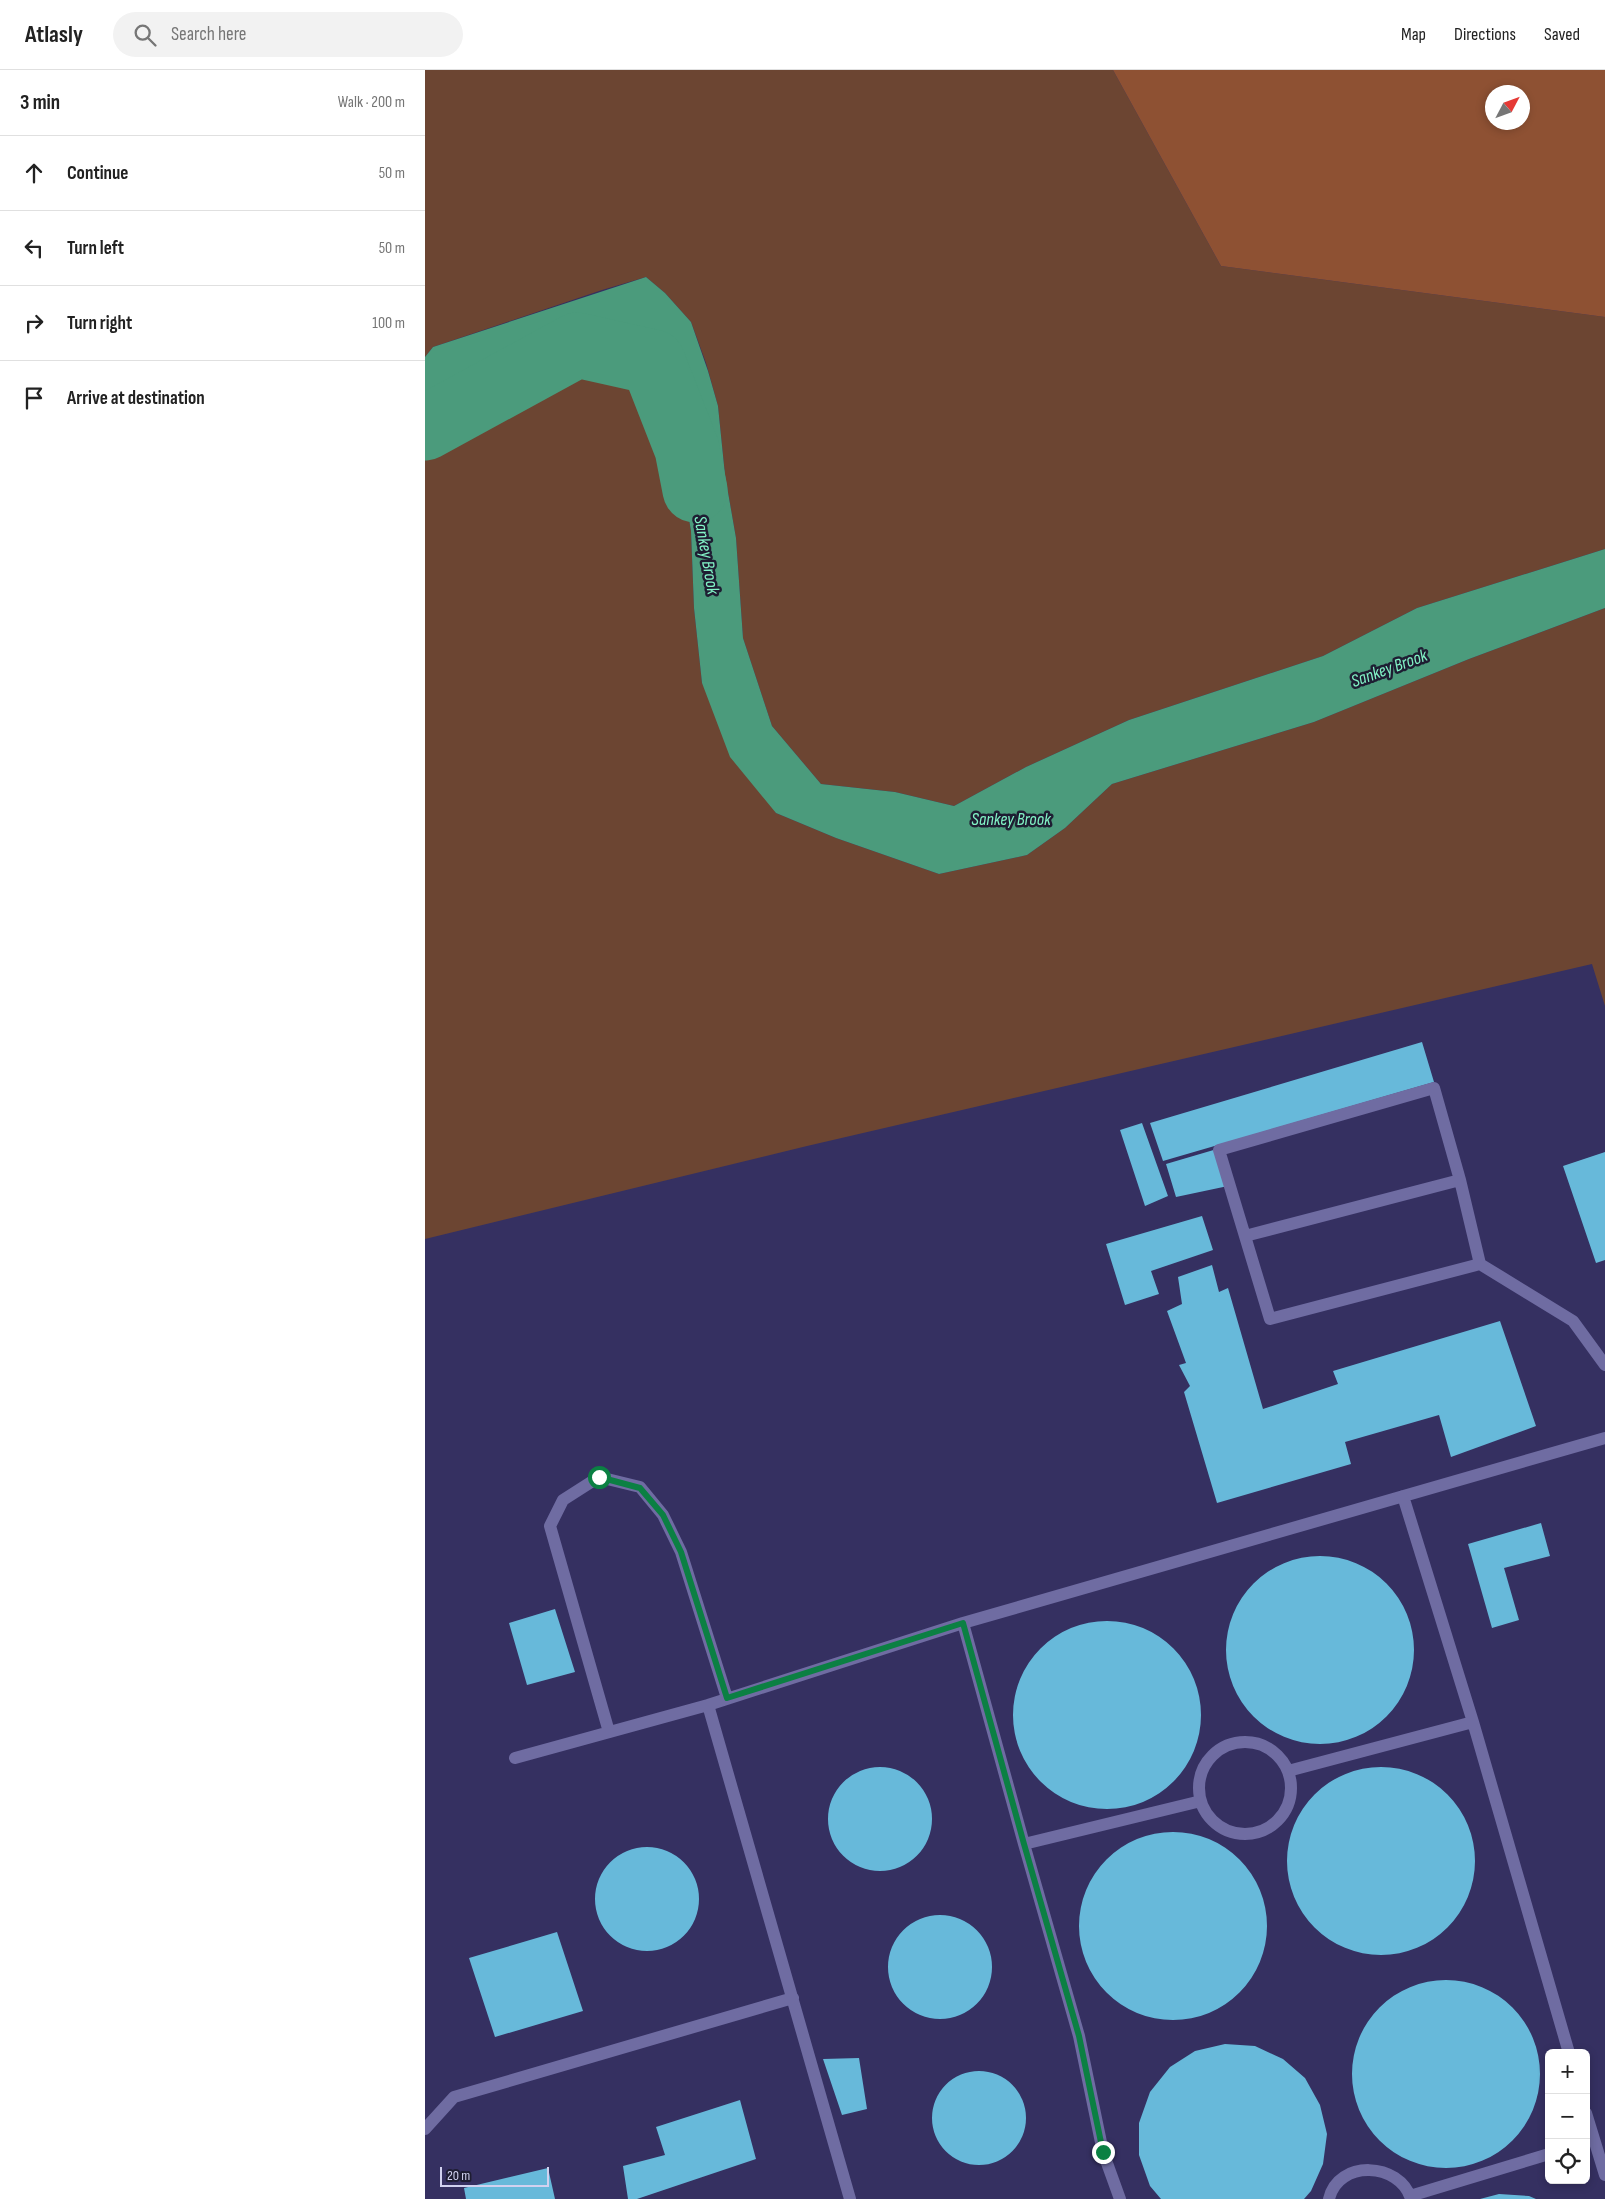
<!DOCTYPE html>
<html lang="en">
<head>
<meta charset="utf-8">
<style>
  :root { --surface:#fff; --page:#f2f2f2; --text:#222; --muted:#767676; --line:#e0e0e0 }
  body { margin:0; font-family:"Sofia Sans Condensed",sans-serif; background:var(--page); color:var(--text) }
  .controls { position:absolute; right:15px; bottom:15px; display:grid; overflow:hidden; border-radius:8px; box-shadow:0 2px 8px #0003 }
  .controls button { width:45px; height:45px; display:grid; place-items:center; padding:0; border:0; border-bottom:1px solid var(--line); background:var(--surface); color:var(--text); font:25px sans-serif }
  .compass { position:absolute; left:1060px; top:15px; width:45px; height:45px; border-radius:50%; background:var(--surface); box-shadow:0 2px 8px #0003; rotate:49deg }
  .scale { position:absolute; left:15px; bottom:12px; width:109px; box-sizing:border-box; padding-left:5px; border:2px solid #d1d1ef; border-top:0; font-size:14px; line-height:18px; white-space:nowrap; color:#d1d1ef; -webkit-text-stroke:4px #1e1d32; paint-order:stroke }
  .stop { position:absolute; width:15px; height:15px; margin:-11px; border:4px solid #0b8043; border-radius:50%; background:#fff }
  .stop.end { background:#0b8043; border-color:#fff; box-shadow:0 1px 5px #0008 }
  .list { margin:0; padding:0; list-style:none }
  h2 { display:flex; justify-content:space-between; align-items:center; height:65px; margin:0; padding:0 20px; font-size:21px }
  h2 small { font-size:16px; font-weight:400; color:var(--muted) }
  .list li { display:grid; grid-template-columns:32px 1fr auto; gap:15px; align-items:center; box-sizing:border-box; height:75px; padding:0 20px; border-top:1px solid var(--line) }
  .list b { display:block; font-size:19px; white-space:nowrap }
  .list em { font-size:16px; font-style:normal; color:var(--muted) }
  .icon { flex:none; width:28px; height:28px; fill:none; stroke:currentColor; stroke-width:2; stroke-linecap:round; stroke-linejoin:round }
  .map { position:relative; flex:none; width:1180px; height:2129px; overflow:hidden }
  header { display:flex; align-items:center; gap:30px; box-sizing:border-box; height:70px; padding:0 25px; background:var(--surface); border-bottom:1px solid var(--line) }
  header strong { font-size:24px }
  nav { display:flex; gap:28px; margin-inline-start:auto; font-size:18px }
  .search { width:350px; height:45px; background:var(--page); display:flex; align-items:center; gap:12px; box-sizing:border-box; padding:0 18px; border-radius:28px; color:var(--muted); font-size:19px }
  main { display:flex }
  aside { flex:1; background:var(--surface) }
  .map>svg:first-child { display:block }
</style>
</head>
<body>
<header>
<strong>Atlasly</strong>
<div class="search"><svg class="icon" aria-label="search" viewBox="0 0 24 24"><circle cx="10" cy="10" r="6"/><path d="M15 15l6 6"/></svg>Search here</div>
<nav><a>Map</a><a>Directions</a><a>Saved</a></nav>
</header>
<main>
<aside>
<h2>3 min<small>Walk · 200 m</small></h2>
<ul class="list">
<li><svg class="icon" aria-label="ahead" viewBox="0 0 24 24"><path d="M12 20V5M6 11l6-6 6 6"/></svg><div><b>Continue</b></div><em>50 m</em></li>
<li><svg class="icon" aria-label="left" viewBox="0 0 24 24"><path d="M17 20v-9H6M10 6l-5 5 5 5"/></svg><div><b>Turn left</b></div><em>50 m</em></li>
<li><svg class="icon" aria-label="right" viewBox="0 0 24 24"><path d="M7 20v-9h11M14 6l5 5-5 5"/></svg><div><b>Turn right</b></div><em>100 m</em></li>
<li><svg class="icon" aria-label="arrive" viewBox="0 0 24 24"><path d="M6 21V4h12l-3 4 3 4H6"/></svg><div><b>Arrive at destination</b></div></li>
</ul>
</aside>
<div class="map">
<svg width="1180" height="2129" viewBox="0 0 1180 2129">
  <rect width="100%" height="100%" fill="#353061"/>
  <!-- green -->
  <path fill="#6c4532" d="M0,0H688L796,196L1180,247V479L992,538L898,586L704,650L601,697L529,736L470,722L396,714L347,656L318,568L311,468L300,405L293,336L281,293L266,252L240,223L221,207L177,220L8,277L0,287Z
    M208,279L243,323L266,461L269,538L277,613L351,743L411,768L514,804L602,785L640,758L687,714L889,652L1044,589L1180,538V936L1167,894L382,1076L0,1169V350L27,335L141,282Z"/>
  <!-- forest -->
  <path fill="#8e5133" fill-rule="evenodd" d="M688,0H1180V247L796,196ZM1068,22H1098V52H1068Z"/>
  <!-- water -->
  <path fill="#4b9b7c" d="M221,207L240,223L266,252L283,301L293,336L300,405L311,468L318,568L347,656L396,714L470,722L529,736L601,697L704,650L898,586L992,538L1180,479V538L1044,589L889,652L687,714L640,758L602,785L514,804L411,768L351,743L305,687L277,613L269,538L266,461L243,323L208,279L141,282L27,335L0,350V287L8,277Z"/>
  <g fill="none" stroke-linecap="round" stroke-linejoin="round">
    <!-- river -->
    <path stroke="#4b9b7c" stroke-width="65" d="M0,358L152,275L228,292L262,379L270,420"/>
  </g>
  <!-- building -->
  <path fill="#67b9da" d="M997,972L1009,1012L738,1091L725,1053Z
    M717,1053L743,1126L720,1136L695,1060Z
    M792,1079L803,1116L751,1127L741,1094Z
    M1180,1082V1190L1171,1193L1138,1096Z
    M777,1146L788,1180L726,1201L734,1224L700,1235L681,1174Z
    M787,1195L794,1222L803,1218L838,1339L913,1314L908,1301L1075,1251L1111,1356L1026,1387L1014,1345L920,1372L926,1394L792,1433L759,1322L765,1316L754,1295L761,1293L742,1241L757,1234L753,1207Z
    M1116,1453L1125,1486L1079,1498L1094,1550L1067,1558L1043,1474Z
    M801 1580a94 94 0 1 1 188 0a94 94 0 1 1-188 0Z
    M130,1539L150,1602L102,1615L84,1553Z
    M588 1645a94 94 0 1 1 188 0a94 94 0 1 1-188 0Z
    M403 1749a52 52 0 1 1 104 0a52 52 0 1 1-104 0Z
    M862 1791a94 94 0 1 1 188 0a94 94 0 1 1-188 0Z
    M654 1856a94 94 0 1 1 188 0a94 94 0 1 1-188 0Z
    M170 1829a52 52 0 1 1 104 0a52 52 0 1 1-104 0Z
    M463 1897a52 52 0 1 1 104 0a52 52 0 1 1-104 0Z
    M132,1862L158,1941L70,1967L44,1888Z
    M927 2004a94 94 0 1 1 188 0a94 94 0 1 1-188 0Z
    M800,1974L830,1976L858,1989L880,2008L895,2035L902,2064L898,2094L886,2121L879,2129H736L725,2116L714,2085V2053L725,2022L745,1997L770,1981Z
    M434,1988L442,2039L417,2045L398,1989Z
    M507 2048a47 47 0 1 1 94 0a47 47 0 1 1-94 0Z
    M315,2030L331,2089L212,2129H203L198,2096L240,2085L231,2057Z
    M123,2098L130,2129H41L39,2118Z
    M1074,2124L1104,2126L1111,2129H1055Z"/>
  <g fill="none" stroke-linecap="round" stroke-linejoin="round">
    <!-- service -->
    <path stroke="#6f6ca2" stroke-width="12" d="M820,1166L1035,1110
      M1055,1194L845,1249L794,1080L1009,1018L1035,1110L1055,1194L1148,1251L1180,1295
      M978,1426L1048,1652L1144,1983
      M538,1553L599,1774L654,1966L678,2082L695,2129
      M283,1635L425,2129
      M184,1662L125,1456L138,1430L174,1407L215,1417L238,1445L256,1482L302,1628
      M774 1718a46 46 0 1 1 92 0a46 46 0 1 1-92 0Z
      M90,1688L283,1635L538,1553L1180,1368
      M863,1701L1048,1652
      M599,1774L776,1731
      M1161,2043L1180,2105
      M0,2059L29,2027L368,1928
      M985,2126L1124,2084
      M904,2129C913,2089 975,2092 986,2129"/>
  </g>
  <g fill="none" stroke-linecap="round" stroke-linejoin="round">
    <!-- route -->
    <path stroke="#0b8043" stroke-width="6" d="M174,1407L215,1418L238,1445L256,1482L302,1628L538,1553L599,1774L654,1966L678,2082"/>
  </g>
  <g text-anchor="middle" stroke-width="5" stroke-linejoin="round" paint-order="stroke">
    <!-- water labels -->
    <g font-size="18" font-style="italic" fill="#82f3c6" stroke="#1e1d32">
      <text transform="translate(282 485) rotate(80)" y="6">Sankey Brook</text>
      <text transform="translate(964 598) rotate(-20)" y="6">Sankey Brook</text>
      <text x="586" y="755">Sankey Brook</text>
    </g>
  </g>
</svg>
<div class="controls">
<button>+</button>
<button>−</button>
<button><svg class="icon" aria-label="locate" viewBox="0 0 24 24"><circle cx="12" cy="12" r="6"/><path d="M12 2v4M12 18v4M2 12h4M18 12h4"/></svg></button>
</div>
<svg class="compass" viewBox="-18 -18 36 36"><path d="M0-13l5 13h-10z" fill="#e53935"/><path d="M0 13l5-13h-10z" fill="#767676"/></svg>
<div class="scale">20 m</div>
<div class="stop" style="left:174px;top:1407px"></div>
<div class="stop end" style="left:678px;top:2082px"></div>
</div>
</main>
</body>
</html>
